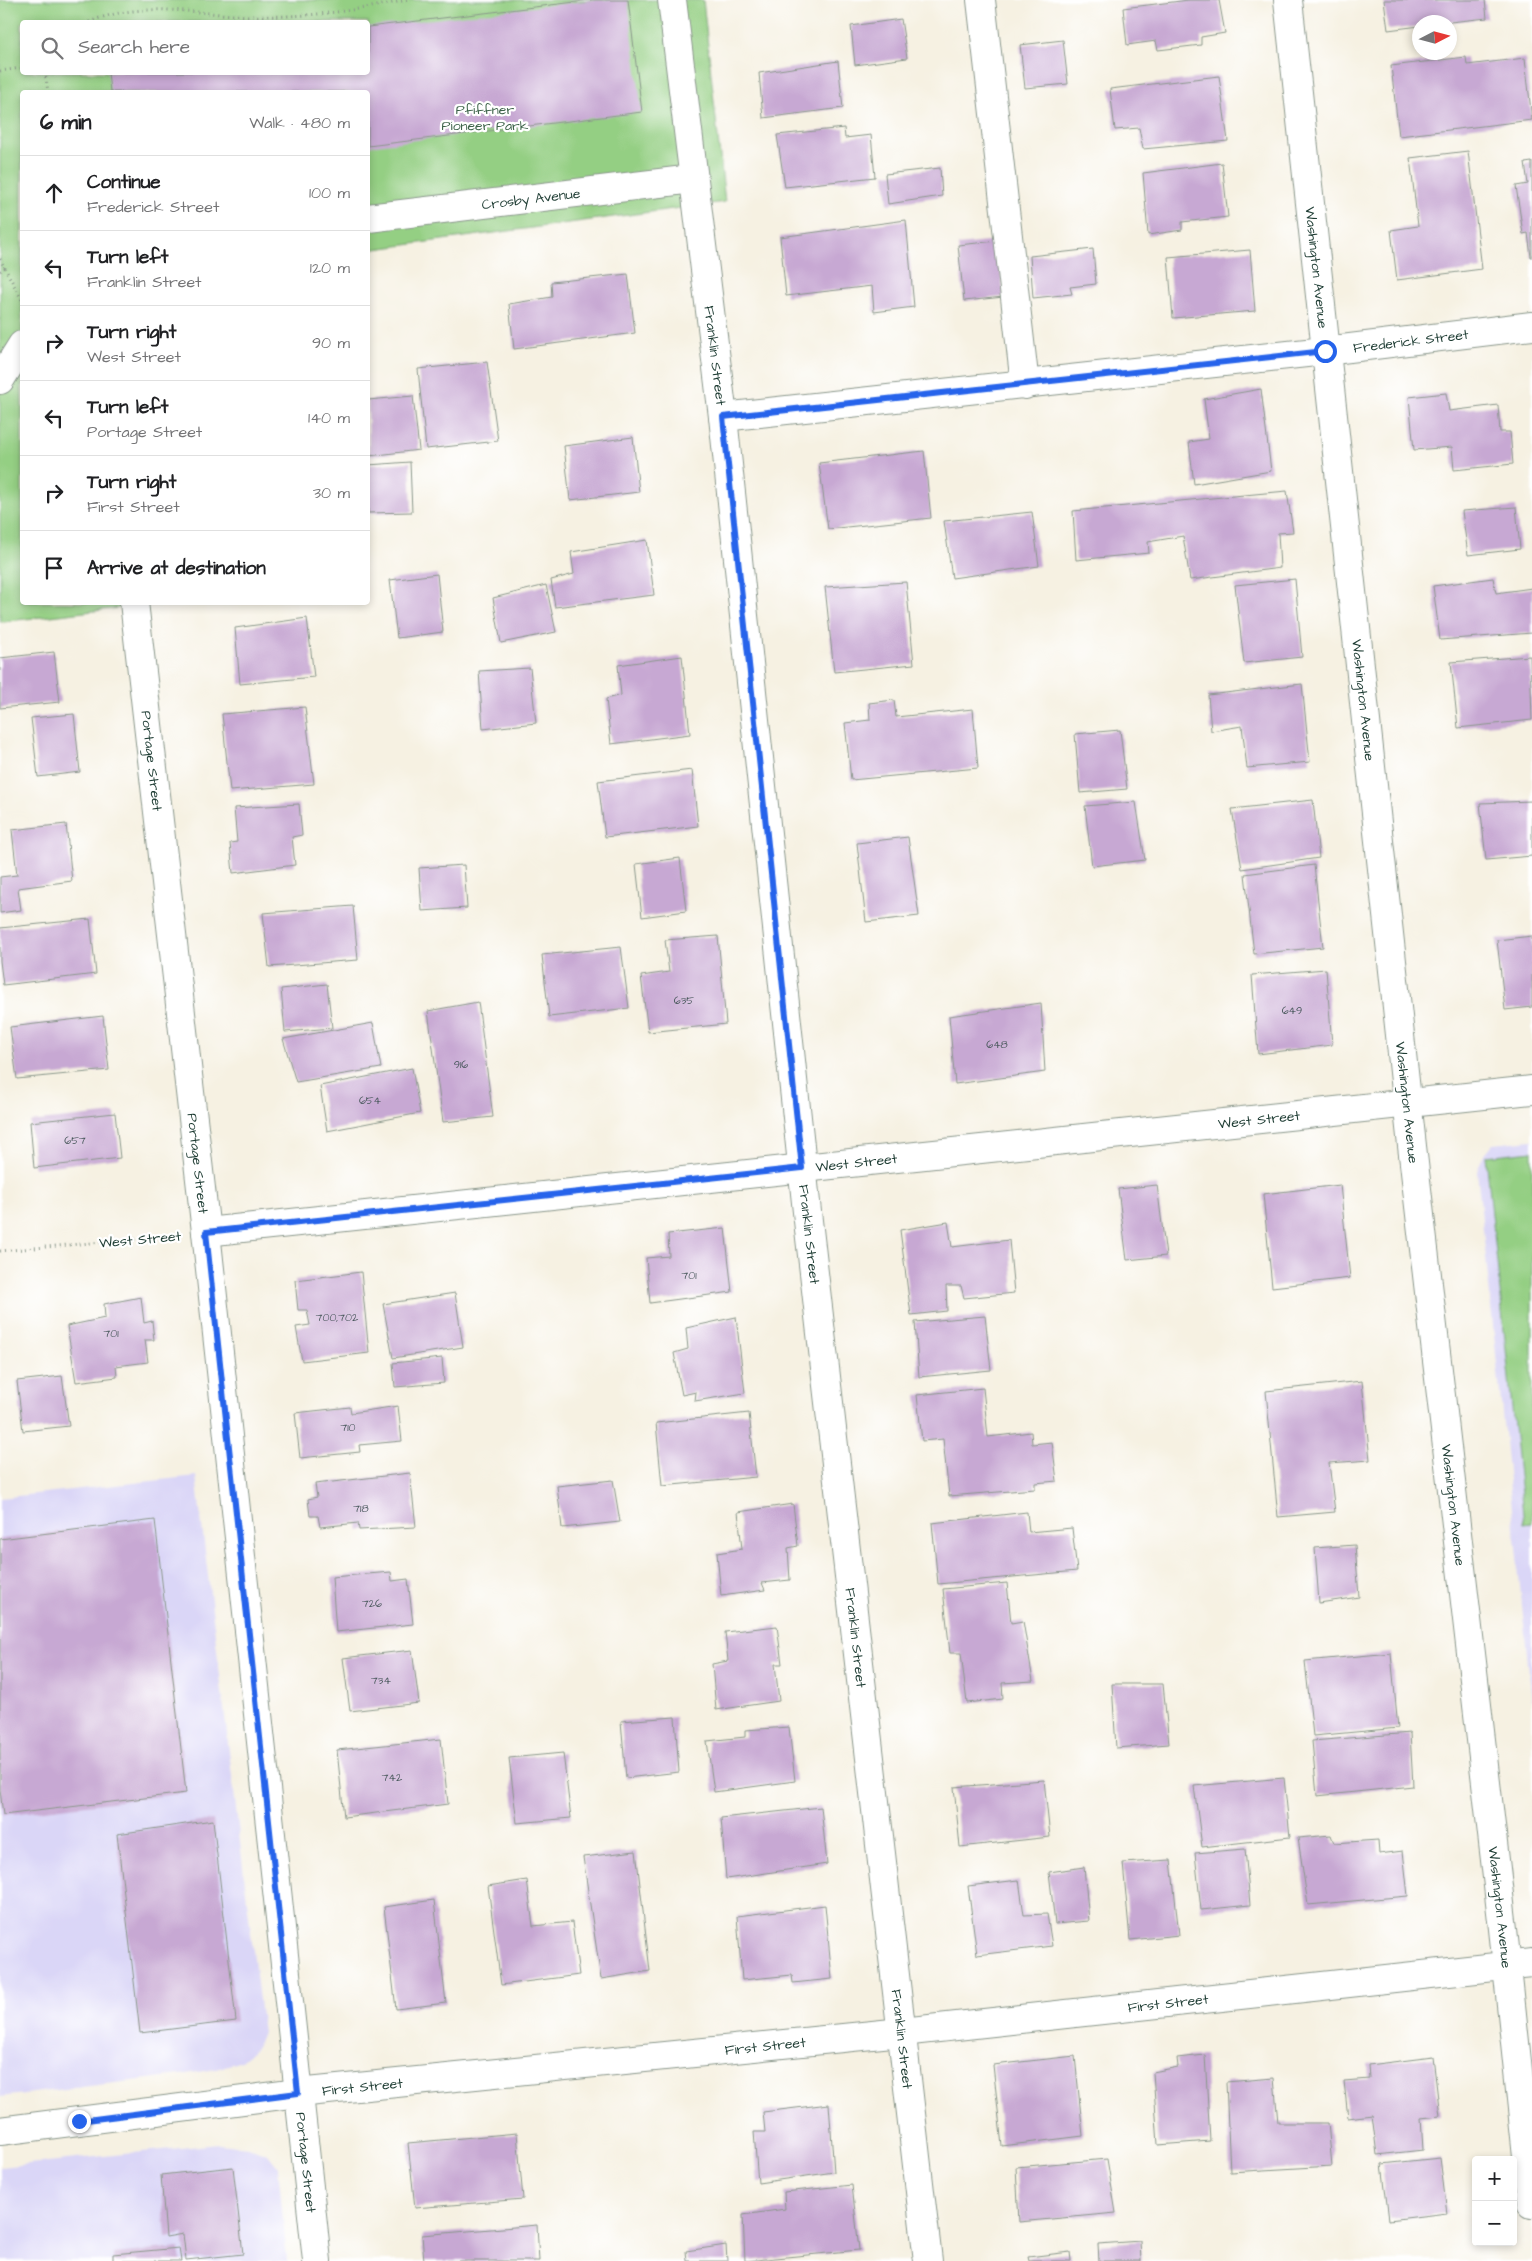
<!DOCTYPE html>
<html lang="en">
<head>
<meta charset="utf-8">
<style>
  :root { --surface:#fff; --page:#f2f2f2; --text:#202124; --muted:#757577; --line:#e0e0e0 }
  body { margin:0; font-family:"Architects Daughter",sans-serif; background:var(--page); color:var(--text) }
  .controls { position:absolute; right:15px; bottom:15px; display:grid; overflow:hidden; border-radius:5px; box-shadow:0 2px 8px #0003 }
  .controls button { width:45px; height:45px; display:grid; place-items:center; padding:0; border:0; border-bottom:1px solid var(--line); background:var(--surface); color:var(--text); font:25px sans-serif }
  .compass { position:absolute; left:1412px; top:15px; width:45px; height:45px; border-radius:50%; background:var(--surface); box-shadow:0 2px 8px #0003; rotate:84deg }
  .stop { position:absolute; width:15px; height:15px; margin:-11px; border:4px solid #2563eb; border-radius:50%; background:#fff }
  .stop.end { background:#2563eb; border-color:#fff; box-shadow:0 1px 5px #0008 }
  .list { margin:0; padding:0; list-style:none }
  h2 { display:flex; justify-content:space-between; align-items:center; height:65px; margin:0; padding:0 20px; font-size:21px }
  h2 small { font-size:16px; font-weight:400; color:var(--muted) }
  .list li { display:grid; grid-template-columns:32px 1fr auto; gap:15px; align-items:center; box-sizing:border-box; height:75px; padding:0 20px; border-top:1px solid var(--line) }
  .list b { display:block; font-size:19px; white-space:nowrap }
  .list p { margin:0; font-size:16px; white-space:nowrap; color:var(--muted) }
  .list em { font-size:16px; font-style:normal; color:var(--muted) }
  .icon { flex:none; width:28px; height:28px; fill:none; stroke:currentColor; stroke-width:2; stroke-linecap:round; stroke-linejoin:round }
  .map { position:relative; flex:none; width:1532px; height:2261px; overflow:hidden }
  .search { position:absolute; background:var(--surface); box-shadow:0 2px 8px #0003; left:20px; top:20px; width:350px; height:55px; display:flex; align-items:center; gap:12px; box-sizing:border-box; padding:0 18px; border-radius:5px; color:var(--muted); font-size:19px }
  .panel { position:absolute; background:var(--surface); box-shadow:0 2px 8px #0003; left:20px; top:90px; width:350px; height:515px; border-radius:5px }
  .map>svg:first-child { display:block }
</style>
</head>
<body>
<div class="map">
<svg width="1532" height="2261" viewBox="0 0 1532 2261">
  <rect width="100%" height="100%" fill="#fff"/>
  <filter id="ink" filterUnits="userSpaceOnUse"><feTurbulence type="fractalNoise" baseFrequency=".02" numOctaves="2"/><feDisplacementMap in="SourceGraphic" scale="10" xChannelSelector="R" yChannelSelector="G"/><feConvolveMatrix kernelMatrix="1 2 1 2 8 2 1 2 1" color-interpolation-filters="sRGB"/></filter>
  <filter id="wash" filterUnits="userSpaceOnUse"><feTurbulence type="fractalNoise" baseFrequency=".0096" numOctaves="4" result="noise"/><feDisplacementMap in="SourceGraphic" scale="20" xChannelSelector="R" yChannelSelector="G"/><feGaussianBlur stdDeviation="1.12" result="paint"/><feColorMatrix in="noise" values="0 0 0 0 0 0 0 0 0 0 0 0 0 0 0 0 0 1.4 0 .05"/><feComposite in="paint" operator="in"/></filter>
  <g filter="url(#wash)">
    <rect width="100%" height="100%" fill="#f6f1e2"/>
    <!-- built -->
    <path fill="#dad6f7" d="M1532,1140V1702L1477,1171L1483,1156L1493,1144Z
      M196,1476L263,2033L256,2048L241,2061L216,2069L180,2075L0,2097V1498Z
      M219,2144L248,2147L268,2154L278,2167L287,2261H0V2167Z"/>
    <!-- green -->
    <path fill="#94cf83" stroke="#5a865c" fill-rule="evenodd" d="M0,0H703L725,202L368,250V92H22V602L161,603L0,622ZM22,22H368V72H22Z
      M1532,1151V1523L1524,1524L1486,1156Z"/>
    <g id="blocks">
      <!-- building -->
      <path fill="#c7a8d3" d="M592,0H628L642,112L368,146V92H110L108,72H368V27Z
        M1189,0H1219L1225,33L1201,37V45L1158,50L1156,41L1127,45L1123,8Z
        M1384,0H1485L1487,18L1450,22H1420V26L1388,30Z
        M901,19L907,58L855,65L851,26Z
        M1063,40L1068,84L1025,88L1020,45Z
        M1466,57L1467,65L1525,58L1532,120L1399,136L1391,66Z
        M838,61L843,108L763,118L759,73Z
        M1219,76L1228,141L1143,149L1139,128L1115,130L1110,89Z
        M844,128L845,138L871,135L875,177L785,187L777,135Z
        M1468,151L1482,269L1397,280L1391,230L1418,226L1410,158Z
        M1532,162V257H1531L1528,233L1523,234L1516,186L1528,184L1525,163Z
        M1222,163L1228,217L1182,222V230L1148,235L1143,173Z
        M940,168L942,196L888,204L885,174Z
        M906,220L914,307L874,312L872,286L786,296L780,237Z
        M997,241L1004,297L964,301L958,245Z
        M1093,249L1096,284L1070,287L1072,294L1033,298L1030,256Z
        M1250,250L1255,311L1173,318L1168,257Z
        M628,274L635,333L514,349L509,304L552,297L551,282Z
        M487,362L498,441L426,449L418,369Z
        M1261,389L1271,471L1194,484L1189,442L1209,439L1204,399Z
        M1446,393L1449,411L1498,405L1500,432H1510L1513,464L1454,470L1452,447L1414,450L1409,397Z
        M413,396L419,450L369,456L368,400Z
        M633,437L639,492L570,500L564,446Z
        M924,451L931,518L828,529L819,463Z
        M410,462L412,512L368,513V465Z
        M1287,491L1293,532L1278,533L1280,568L1190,580L1183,536L1148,542L1149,553L1076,560L1073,511Z
        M1516,507L1520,549L1468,555L1462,511Z
        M1032,512L1039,566L952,578L944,521Z
        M647,540L654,595L555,607L551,580L574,574L571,552Z
        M437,574L443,632L397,638L390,580Z
        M1493,578L1496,593L1532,588V633L1440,640L1433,586Z
        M1295,579L1302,657L1244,663L1235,585Z
        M906,582L914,664L834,672L825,587Z
        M546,585L556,632L501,643L493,598Z
        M307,618L314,677L240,684L235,628Z
        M54,652L60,702L0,708V658Z
        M682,656L690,734L611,744L606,699L621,695L618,665Z
        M1530,656L1532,720L1458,728L1451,662Z
        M530,668L536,723L483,729L479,671Z
        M1302,684L1310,762L1247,768L1242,726L1211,731L1208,695Z
        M894,700L896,717L973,709L978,768L851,780L845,723L870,720L869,703Z
        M305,707L314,784L230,791L222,714Z
        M74,714L80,772L38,777L31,718Z
        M1120,730L1127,789L1080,793L1075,734Z
        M692,770L698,826L605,837L598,781Z
        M1313,800L1319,858L1242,869L1232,809Z
        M1532,801V856L1486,860L1480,803Z
        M1136,802L1145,860L1092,866L1085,806Z
        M299,804L302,835L292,837L295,865L233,873L230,843L237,842L234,808Z
        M66,824L72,881L18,888L21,910L0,913V877L17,875L12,830Z
        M908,837L919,916L866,922L857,843Z
        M680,858L686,911L642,917L636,864Z
        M464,865L467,908L422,911L419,868Z
        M1314,865L1323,947L1254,954L1245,874Z
        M353,906L358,960L269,967L263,913Z
        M90,919L96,974L3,985L0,961V928Z
        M718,936L726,1024L648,1032L641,976L669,972L665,940Z
        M1532,936V1007L1505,1010L1497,940Z
        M621,947L629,1008L549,1017L542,955Z
        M1326,969L1332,1045L1258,1054L1252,975Z
        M327,984L332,1028L285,1032L281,989Z
        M478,1002L493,1117L443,1122L428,1011Z
        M1041,1003L1045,1072L955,1084L949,1016Z
        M103,1016L109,1070L17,1079L10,1027Z
        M373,1023L381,1068L296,1082L283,1039Z
        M412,1068L420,1113L327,1131L320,1086Z
        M115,1113L120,1158L34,1168L30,1122Z
        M1157,1185L1166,1256L1127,1260L1118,1189Z
        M1340,1185L1350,1278L1272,1287L1263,1194Z
        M948,1222L952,1247L1009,1240L1014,1293L964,1298L961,1286H946L947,1311L911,1315L900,1230Z
        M725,1228L732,1292L650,1303L646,1258L669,1256L668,1234Z
        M361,1272L369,1353L302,1361L296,1327L310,1325L307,1310H298L295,1280Z
        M455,1293L463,1347L393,1358L383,1304Z
        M141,1297L144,1323L152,1321L154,1340H145L148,1362L116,1366L117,1377L76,1382L67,1326L105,1318L104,1304Z
        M985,1316L991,1370L919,1377L915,1322Z
        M736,1317L745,1393L695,1401L696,1392L682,1395L674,1353L688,1349L686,1328Z
        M442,1358L444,1383L395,1387L393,1363Z
        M62,1376L69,1426L23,1431L17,1381Z
        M1362,1381L1370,1460L1329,1463L1335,1512L1278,1517L1266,1391Z
        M983,1388L988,1437L1031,1432L1032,1444L1052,1442L1057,1481L1035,1483V1489L949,1496L943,1439L922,1441L917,1395Z
        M398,1406L402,1441L359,1445L360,1452L300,1458L295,1413L350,1407L351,1413Z
        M749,1413L756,1477L662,1486L656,1423Z
        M410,1473L416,1527L359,1530L358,1523L320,1527L318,1516H310L308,1499L317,1497L315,1484Z
        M613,1480L620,1522L562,1528L557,1486Z
        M793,1504L798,1546L788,1548L790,1580L762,1583L765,1590L721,1596L717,1553L742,1549L738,1512Z
        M1027,1512L1029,1532L1072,1528L1077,1571L938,1584L932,1523Z
        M155,1520L186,1793L3,1815L0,1790V1539Z
        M1355,1545L1359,1597L1319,1603L1315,1548Z
        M391,1572L392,1581L408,1579L413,1624L336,1632L332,1577Z
        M1007,1583L1011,1623L1023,1621L1033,1681L1002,1683L1003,1699L967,1703L961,1653H950L943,1589Z
        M777,1626L782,1664H775L779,1701L716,1710L712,1664L728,1661L725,1632Z
        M412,1650L419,1703L350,1711L343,1658Z
        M1391,1653L1398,1728L1313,1736L1305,1661Z
        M1112,1684H1163L1169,1744L1116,1748Z
        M675,1717L679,1772L626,1778L621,1721Z
        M789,1727L795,1781L714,1792L707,1741L745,1737V1730Z
        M1410,1733L1413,1786L1317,1796L1312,1741Z
        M441,1739L448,1804L344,1817L337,1750Z
        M563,1753L571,1818L517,1823L509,1758Z
        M1284,1778L1290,1837L1202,1847L1194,1786Z
        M1044,1780L1050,1837L960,1847L954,1787Z
        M821,1807L827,1864L726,1879L721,1818Z
        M213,1820L236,2021L140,2033L117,1834Z
        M1331,1835L1334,1843L1378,1840L1379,1854L1403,1851L1408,1896L1308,1905L1298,1838Z
        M1245,1849L1250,1905L1201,1910L1195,1853Z
        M636,1851L650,1971L601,1979L583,1857Z
        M1171,1860L1179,1935L1130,1940L1123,1863Z
        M1084,1867L1089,1921L1055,1924L1049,1872Z
        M527,1880L533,1926L572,1922L579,1975L501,1985L488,1886Z
        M1019,1880L1024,1915L1047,1914L1052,1946L977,1955L968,1886Z
        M434,1900L446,2003L396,2009L384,1907Z
        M825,1905L832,1979L793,1983L792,1975L742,1980L737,1916Z
        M1205,2055L1210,2141L1158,2145L1153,2072L1178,2067L1177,2058Z
        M1075,2056L1083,2136L1002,2146L993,2065Z
        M1433,2057L1440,2116L1421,2118L1423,2150L1377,2155L1372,2115L1348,2118L1344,2081L1369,2079L1368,2065Z
        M1274,2078L1278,2123H1328L1332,2166L1230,2172L1226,2082Z
        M829,2104L834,2172L758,2183L754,2132H765L763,2112Z
        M517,2133L523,2199L415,2208L408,2143Z
        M1440,2158L1447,2213L1389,2220L1382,2164Z
        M1107,2159L1116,2213L1019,2222L1016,2167Z
        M233,2167L243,2254L186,2260L183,2234L166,2237L161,2175Z
        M852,2185L859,2250L745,2261L743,2215L785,2209L784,2192Z
        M537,2225L539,2261H424L422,2235Z
        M1140,2241L1141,2261H1099L1098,2244Z
        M726,2245L727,2261H687L686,2251Z
        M179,2248L181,2261H113V2254Z
        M1070,2252L1071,2261H1029L1028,2257Z"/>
    </g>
  </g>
  <g filter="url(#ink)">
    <use href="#blocks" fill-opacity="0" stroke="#8a978b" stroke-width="1"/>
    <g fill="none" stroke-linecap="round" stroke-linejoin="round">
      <!-- minor casing -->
      <g stroke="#8a978b" stroke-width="30">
        <g id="minor">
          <path id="s1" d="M672,0L723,417L807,1212L928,2261"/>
          <path d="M981,0L1025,385"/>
          <path id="s2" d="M1288,0L1412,1146L1503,1929L1532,2203"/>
          <path id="s3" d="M368,218L693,179"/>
          <path d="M0,380L22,345"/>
          <path id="s4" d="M723,417L1325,351L1532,326"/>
          <path id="s5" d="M134,602L206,1232L317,2261"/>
          <path id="s6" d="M206,1232L1532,1090"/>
          <path id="s7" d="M0,2131L298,2093L902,2032L1532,1963"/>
        </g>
      </g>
      <!-- path -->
      <path stroke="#8a978b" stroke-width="3" stroke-dasharray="1 4" stroke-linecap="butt" d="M89,22C142,0 195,14 251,16C304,18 355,11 407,0
        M0,71L22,68
        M45,72L48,92
        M0,259L22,300
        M0,271L5,267
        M0,1251L171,1236"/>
      <!-- minor -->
      <use href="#minor" stroke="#fff" stroke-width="28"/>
    </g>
  </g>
  <g fill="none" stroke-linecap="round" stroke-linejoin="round" filter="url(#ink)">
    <!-- route -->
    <path stroke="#2563eb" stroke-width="6" d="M79,2121L298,2093L206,1232L802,1168L723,417L1325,351"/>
  </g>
  <g text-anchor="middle" stroke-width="4.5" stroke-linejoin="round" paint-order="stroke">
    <!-- number labels -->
    <g font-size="11" fill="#49585c">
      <text x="684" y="1004">635</text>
      <text x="1292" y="1014">649</text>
      <text x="997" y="1048">648</text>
      <text x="461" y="1068">916</text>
      <text x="370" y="1104">654</text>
      <text x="75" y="1144">657</text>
      <text x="689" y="1279">701</text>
      <text x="337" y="1321">700,702</text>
      <text x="111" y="1337">701</text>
      <text x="348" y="1431">710</text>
      <text x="361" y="1512">718</text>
      <text x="372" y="1607">726</text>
      <text x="381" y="1684">734</text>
      <text x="392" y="1781">742</text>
    </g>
    <!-- park labels -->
    <g font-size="14" fill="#3c6248" stroke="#fff">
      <text x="485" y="114">Pfiffner<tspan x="485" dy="16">Pioneer Park</tspan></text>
    </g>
    <!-- street labels -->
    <g font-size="14" fill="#1f3d34" stroke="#fff">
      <text dy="5" stroke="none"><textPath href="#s3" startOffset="164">Crosby Avenue</textPath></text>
      <text dy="5" stroke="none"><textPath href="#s2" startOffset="269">Washington Avenue</textPath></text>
      <text dy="5" stroke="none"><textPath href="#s4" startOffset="692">Frederick Street</textPath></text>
      <text dy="5" stroke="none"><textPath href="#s1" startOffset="358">Franklin Street</textPath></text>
      <text dy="5" stroke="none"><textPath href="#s2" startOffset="704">Washington Avenue</textPath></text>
      <text dy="5" stroke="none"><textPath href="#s5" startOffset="160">Portage Street</textPath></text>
      <text dy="5" stroke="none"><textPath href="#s2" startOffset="1109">Washington Avenue</textPath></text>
      <text dy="5" stroke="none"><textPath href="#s6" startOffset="1059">West Street</textPath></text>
      <text dy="5" stroke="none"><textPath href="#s6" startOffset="654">West Street</textPath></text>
      <text dy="5" stroke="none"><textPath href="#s5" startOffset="565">Portage Street</textPath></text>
      <text dy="5" stroke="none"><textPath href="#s1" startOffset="1242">Franklin Street</textPath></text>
      <text transform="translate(140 1239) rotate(-5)" y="5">West Street</text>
      <text dy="5" stroke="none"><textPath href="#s2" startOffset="1514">Washington Avenue</textPath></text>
      <text dy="5" stroke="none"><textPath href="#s1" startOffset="1648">Franklin Street</textPath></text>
      <text dy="5" stroke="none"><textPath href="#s2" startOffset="1919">Washington Avenue</textPath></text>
      <text dy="5" stroke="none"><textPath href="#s7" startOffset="1175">First Street</textPath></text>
      <text dy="5" stroke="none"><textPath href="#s1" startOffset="2052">Franklin Street</textPath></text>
      <text dy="5" stroke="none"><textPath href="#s7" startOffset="770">First Street</textPath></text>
      <text dy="5" stroke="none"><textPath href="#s7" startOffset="365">First Street</textPath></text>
      <text dy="5" stroke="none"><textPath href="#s5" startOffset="1570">Portage Street</textPath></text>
    </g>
  </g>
</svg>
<div class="controls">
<button>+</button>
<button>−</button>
</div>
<svg class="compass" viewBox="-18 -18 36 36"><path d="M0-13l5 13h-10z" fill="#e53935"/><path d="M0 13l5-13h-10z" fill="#757577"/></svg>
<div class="stop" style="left:1325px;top:351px"></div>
<div class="stop end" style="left:79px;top:2121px"></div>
<div class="search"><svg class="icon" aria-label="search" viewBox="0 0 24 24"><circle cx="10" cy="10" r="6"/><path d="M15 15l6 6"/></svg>Search here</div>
<section class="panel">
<h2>6 min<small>Walk · 480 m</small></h2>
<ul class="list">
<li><svg class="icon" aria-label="ahead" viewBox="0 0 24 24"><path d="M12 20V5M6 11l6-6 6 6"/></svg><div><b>Continue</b><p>Frederick Street</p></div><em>100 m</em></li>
<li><svg class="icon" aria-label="left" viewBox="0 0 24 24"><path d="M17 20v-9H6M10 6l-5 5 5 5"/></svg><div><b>Turn left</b><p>Franklin Street</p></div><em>120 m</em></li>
<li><svg class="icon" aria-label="right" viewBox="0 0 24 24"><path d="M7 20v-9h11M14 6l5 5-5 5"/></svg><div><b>Turn right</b><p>West Street</p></div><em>90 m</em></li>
<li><svg class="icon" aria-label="left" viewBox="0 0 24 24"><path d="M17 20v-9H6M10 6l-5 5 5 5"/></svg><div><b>Turn left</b><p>Portage Street</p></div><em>140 m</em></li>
<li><svg class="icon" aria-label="right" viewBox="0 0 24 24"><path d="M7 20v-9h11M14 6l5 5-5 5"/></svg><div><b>Turn right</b><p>First Street</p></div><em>30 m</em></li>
<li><svg class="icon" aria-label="arrive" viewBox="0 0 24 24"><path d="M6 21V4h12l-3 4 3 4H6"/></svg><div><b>Arrive at destination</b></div></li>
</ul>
</section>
</div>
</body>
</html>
